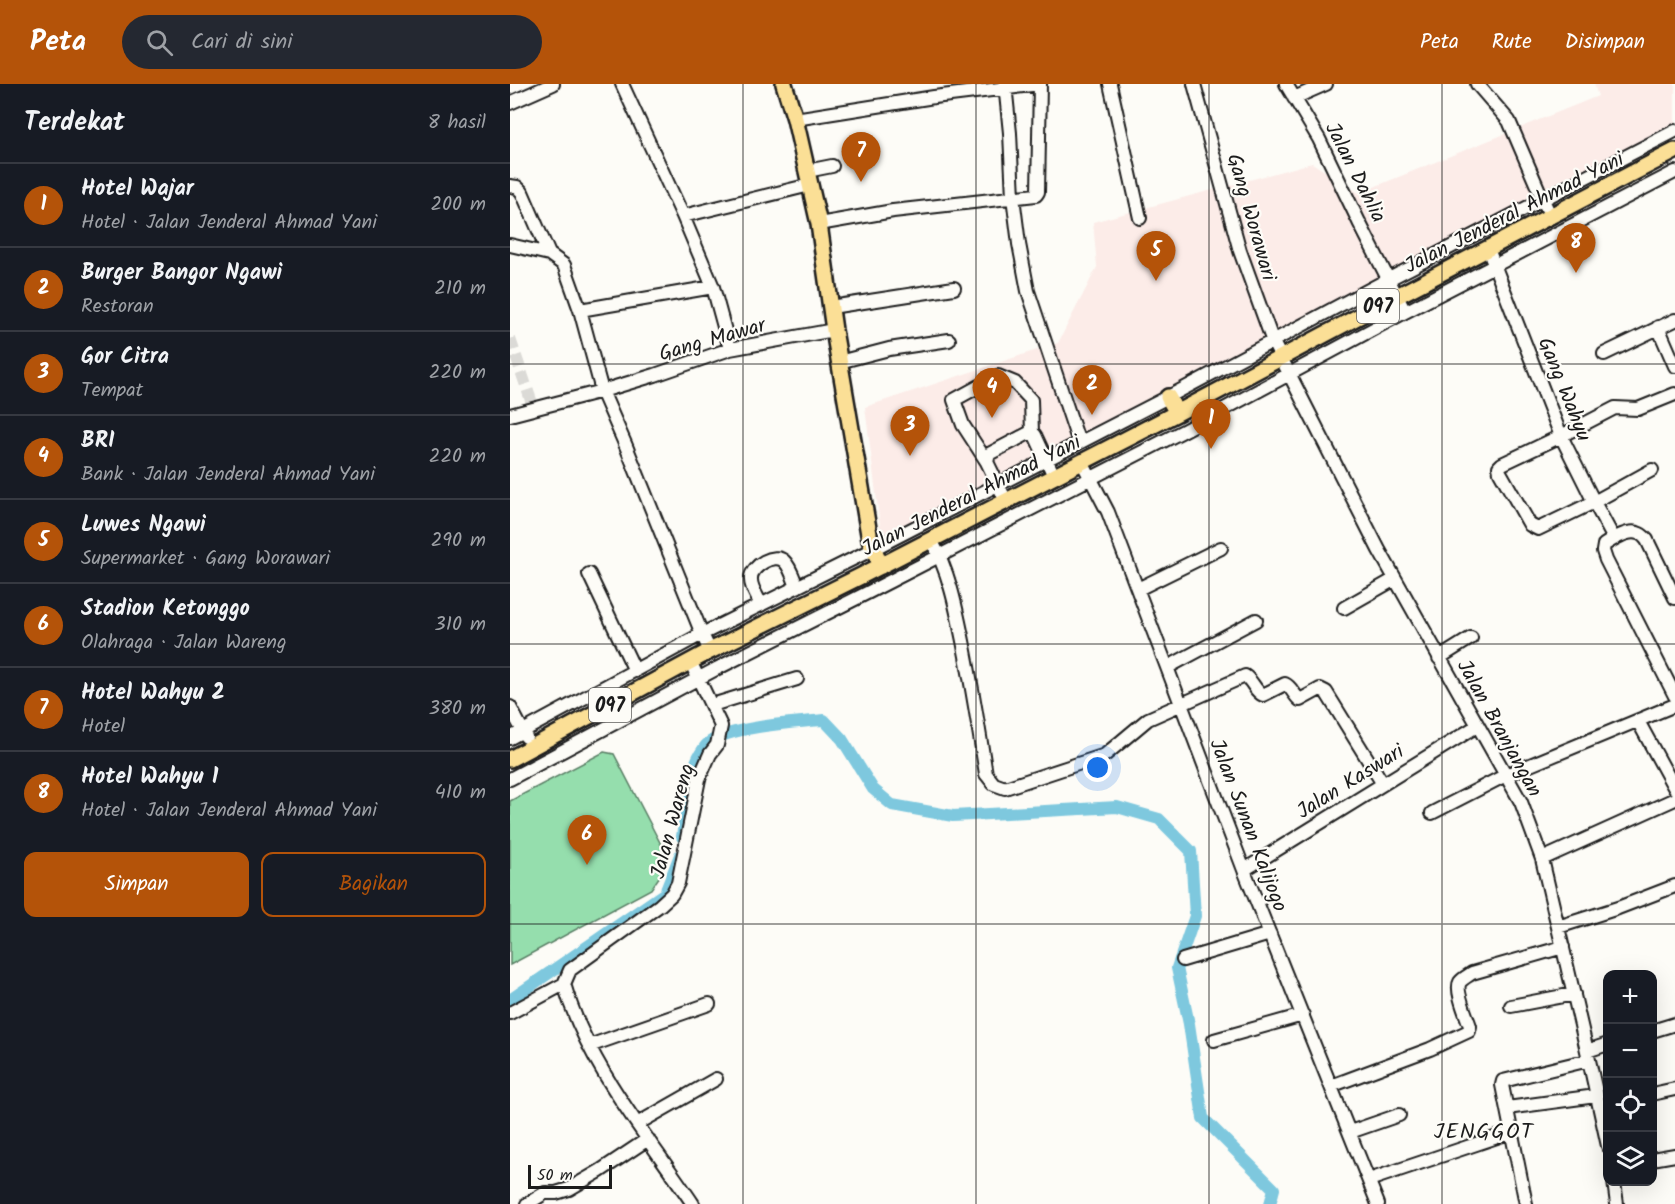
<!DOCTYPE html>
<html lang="id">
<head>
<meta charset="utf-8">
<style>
  :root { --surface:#171b24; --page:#242831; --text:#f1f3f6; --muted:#9ea1a6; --line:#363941; --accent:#b45309 }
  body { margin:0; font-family:Kalam,sans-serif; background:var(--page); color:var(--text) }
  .controls { position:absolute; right:18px; bottom:18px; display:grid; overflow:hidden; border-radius:12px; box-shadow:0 6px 24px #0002 }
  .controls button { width:54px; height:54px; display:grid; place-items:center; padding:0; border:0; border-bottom:2px solid var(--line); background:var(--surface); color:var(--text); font:30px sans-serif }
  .scale { position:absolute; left:18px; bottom:15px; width:84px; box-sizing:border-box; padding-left:6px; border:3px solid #1c1c1c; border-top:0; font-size:16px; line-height:21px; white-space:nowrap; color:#1c1c1c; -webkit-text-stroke:4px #fdfcf7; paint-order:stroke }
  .you { position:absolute; left:588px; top:684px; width:21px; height:21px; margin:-15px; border:4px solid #fff; border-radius:50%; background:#1a73e8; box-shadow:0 0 0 9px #1a73e833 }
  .badge { display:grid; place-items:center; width:39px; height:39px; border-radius:50%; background:var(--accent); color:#fff; font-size:20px; font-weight:700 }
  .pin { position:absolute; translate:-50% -50px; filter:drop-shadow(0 2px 3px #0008) }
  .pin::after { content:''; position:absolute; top:32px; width:21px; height:18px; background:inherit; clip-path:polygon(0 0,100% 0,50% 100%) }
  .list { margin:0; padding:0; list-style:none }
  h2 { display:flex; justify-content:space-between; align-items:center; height:78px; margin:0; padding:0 24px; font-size:26px }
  h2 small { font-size:20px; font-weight:400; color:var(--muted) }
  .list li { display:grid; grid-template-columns:39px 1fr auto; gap:18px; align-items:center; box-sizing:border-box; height:84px; padding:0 24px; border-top:2px solid var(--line) }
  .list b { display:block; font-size:22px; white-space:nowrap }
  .list p { margin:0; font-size:20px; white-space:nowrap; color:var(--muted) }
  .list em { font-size:20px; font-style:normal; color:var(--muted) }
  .actions { display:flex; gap:12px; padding:18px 24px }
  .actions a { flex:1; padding:14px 0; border:2px solid var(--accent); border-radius:12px; text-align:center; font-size:21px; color:var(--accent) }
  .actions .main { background:var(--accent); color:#fff }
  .icon { flex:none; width:33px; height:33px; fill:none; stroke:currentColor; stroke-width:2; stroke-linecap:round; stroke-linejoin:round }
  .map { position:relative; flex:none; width:1165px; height:1120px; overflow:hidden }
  header { display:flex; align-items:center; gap:36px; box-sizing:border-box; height:84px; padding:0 30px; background:var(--accent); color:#fff }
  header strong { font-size:28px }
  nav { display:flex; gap:33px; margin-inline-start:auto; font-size:21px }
  .search { width:420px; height:54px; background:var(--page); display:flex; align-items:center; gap:15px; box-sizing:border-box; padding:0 21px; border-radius:33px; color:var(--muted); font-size:22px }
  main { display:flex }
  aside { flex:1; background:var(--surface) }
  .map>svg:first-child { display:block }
</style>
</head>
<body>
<header>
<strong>Peta</strong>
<div class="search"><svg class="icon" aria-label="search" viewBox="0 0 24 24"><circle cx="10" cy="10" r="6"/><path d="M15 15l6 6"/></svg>Cari di sini</div>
<nav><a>Peta</a><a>Rute</a><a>Disimpan</a></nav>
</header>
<main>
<aside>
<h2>Terdekat<small>8 hasil</small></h2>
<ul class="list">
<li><span class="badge">1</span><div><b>Hotel Wajar</b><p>Hotel · Jalan Jenderal Ahmad Yani</p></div><em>200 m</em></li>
<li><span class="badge">2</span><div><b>Burger Bangor Ngawi</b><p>Restoran</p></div><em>210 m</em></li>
<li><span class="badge">3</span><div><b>Gor Citra</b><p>Tempat</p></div><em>220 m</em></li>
<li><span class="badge">4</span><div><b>BRI</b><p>Bank · Jalan Jenderal Ahmad Yani</p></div><em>220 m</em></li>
<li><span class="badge">5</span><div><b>Luwes Ngawi</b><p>Supermarket · Gang Worawari</p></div><em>290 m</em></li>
<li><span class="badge">6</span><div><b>Stadion Ketonggo</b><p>Olahraga · Jalan Wareng</p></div><em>310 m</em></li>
<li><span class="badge">7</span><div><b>Hotel Wahyu 2</b><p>Hotel</p></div><em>380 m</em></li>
<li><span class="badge">8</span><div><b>Hotel Wahyu 1</b><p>Hotel · Jalan Jenderal Ahmad Yani</p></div><em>410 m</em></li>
</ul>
<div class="actions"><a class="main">Simpan</a><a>Bagikan</a></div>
</aside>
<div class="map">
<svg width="1165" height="1120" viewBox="0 0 1165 1120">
  <rect width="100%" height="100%" fill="#fdfcf7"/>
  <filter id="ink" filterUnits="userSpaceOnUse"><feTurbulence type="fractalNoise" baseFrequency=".0167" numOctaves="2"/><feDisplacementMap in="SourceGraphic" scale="12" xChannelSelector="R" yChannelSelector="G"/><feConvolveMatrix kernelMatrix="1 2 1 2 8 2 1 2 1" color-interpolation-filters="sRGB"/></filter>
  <g filter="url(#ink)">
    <!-- built -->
    <path fill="#fcece8" d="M1084,0H1165V44L382,448L371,449L355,323L548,259L587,183L583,138L802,79L849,109L1088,12Z"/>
    <!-- green -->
    <path fill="#95dead" stroke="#587d64" stroke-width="1.5" d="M94,668L104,670L157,772L152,789L141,805L0,881V717Z"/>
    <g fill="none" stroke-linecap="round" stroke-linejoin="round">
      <!-- canal -->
      <path stroke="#7ec8de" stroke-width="12" d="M172,753C176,728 176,700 187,676C189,671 195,661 200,658C219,643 288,638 314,636L332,655L363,705L382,721L443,732L607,723L649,735L681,767L685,832L667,884L679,940L693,1034L764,1105L760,1120
        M0,916L155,809L170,771"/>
      <!-- minor-tunnel -->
      <path stroke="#dbdad6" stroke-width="12" stroke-dasharray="12 6" stroke-linecap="butt" d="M0,255L24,325"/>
      <!-- minor casing -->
      <g stroke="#1c1c1c" stroke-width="16">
        <path id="minor" d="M112,0L173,132L203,203L220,265
          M495,0L500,49L503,113L509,160L518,207L569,359
          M600,0L630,134
          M684,0L730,167L763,258L869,466L1011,718L1032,775L1077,967L1098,1062
          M776,0L809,55L849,138L895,228
          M967,0L999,37L1033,116L1041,133
          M784,14L816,0
          M0,19L43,0
          M285,35L424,13L530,0
          M297,87L322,82
          M0,102L7,103L12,108L39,170L54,181L70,226L92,307L116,362L192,550L200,567
          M173,132L300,101
          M309,140L383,127L526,111L528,108L530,0
          M0,161L39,170
          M978,165L1051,352L1084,418L1104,455
          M321,223L444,204
          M70,226L203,203
          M1148,243L1165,282
          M1094,270L1165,236
          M329,278L379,265L439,256
          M0,331L92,307L145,291L220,265L324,246
          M477,378L453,341L444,316L488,292L505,299L521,316L522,349
          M572,378L598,428L734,786L868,1120
          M1142,386L1084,418L1028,445L1020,441L990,388L989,383L992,380L1051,352L1105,324L1128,325L1165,310
          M496,417L477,378L479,370L519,349L525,351L544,392
          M421,456C439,487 446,523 453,557C462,601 469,646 476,690L484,700L495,704L595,671L638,635L735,592C743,597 745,608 753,611L775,600C782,603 784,612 790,616L810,605L816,608L873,700
          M79,490L125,587
          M628,505L711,464
          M1165,514L1137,456C1136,455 1132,450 1130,450C1120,444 1103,455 1094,461L1093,467L1096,476L1165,612
          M251,521C248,513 240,503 241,494C241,482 265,468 274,477C280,482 284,495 287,503
          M834,524L885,495
          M929,574L961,554
          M658,583L746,536
          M202,621L287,595
          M0,623L16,653
          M1128,637L1165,705
          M0,654L192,550L363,465L658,313L879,195L1165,47
          M0,695L208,584L359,508L675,346L895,228L1165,88
          M922,729L996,691L1165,621
          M1032,775L1165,715
          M734,786L967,642
          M1048,843L1108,824L1165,802
          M673,876L760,850
          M54,900L60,886L150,821L162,810L168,799L189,695L200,670L207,661L211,642L180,577
          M54,900C78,982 136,1050 183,1120
          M1001,922L1064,910
          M0,929L54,900
          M1142,947L1165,940
          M704,956L793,931
          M79,962L199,920
          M1077,967L1098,960
          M821,1002L920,965L959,947L960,942C957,933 945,906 950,898C953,894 958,892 962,889L1053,863
          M1142,1010L1165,1005
          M997,1024L1086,1012
          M127,1040L206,995
          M840,1048L889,1031
          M1142,1075L1165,1071
          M859,1096L1002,1048
          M1104,1098L1107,1120
          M17,1120L35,1109H46L59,1105L90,1087L138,1055
          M1016,1120L992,1001L993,997L1079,976"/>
      </g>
      <!-- major casing -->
      <g stroke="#1c1c1c" stroke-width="20">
        <path id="major" d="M274,0L285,35L309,140L324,246L360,456L371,482
          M658,313L667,329
          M0,675L200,567L351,492L667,329L887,212L1165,67"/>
      </g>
      <!-- minor -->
      <use href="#minor" stroke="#fdfcf7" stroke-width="12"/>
      <!-- major -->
      <use href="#major" stroke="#fbdf96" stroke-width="15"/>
    </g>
  </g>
  <!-- grid -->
  <path fill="none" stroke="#1c1c1c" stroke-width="1.5" stroke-opacity="0.55" d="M233,0V1120M466,0V1120M699,0V1120M932,0V1120M0,280H1165M0,560H1165M0,840H1165"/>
  <g text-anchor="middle" stroke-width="4.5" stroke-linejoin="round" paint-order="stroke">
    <!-- shield labels -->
    <g fill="#fdfcf7" stroke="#605f5e" stroke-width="1.5">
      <rect x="847" y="205" width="42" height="34" rx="4.5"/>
      <rect x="79" y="604" width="42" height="34" rx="4.5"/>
    </g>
    <g font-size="20" font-weight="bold" fill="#1c1c1c">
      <text x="868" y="229">097</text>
      <text x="100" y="628">097</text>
    </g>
    <!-- street labels -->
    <g font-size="21" fill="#1c1c1c" stroke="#fdfcf7">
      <text transform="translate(846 88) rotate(63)" y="7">Jalan Dahlia</text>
      <text transform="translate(1004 128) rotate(-27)" y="7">Jalan Jenderal Ahmad Yani</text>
      <text transform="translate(742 133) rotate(74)" y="7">Gang Worawari</text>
      <text transform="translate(202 255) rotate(-16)" y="7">Gang Mawar</text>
      <text transform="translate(1055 305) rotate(68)" y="7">Gang Wahyu</text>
      <text transform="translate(461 411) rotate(-27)" y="7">Jalan Jenderal Ahmad Yani</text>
      <text transform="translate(990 644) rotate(61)" y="7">Jalan Branjangan</text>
      <text transform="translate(840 697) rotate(-32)" y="7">Jalan Kaswari</text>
      <text transform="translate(162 737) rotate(-75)" y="7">Jalan Wareng</text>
      <text transform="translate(739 741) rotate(69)" y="7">Jalan Sunan Kalijogo</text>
    </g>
    <!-- neighbourhood labels -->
    <g font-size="22" letter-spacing="1.5" fill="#1c1c1c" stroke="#fdfcf7">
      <text x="974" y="1054">JENGGOT</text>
    </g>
  </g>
</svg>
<div class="controls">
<button>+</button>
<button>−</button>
<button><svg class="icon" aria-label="locate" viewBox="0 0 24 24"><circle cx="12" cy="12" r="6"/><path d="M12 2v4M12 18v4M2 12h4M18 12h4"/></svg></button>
<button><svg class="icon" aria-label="layers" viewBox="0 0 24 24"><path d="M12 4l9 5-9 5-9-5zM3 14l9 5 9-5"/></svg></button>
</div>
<div class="scale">50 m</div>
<div class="you"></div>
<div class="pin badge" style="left:701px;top:365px">1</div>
<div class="pin badge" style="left:582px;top:331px">2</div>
<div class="pin badge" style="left:400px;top:372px">3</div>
<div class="pin badge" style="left:482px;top:334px">4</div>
<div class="pin badge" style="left:646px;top:197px">5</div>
<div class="pin badge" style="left:77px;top:781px">6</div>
<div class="pin badge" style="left:351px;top:98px">7</div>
<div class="pin badge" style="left:1066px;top:189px">8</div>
</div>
</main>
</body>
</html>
